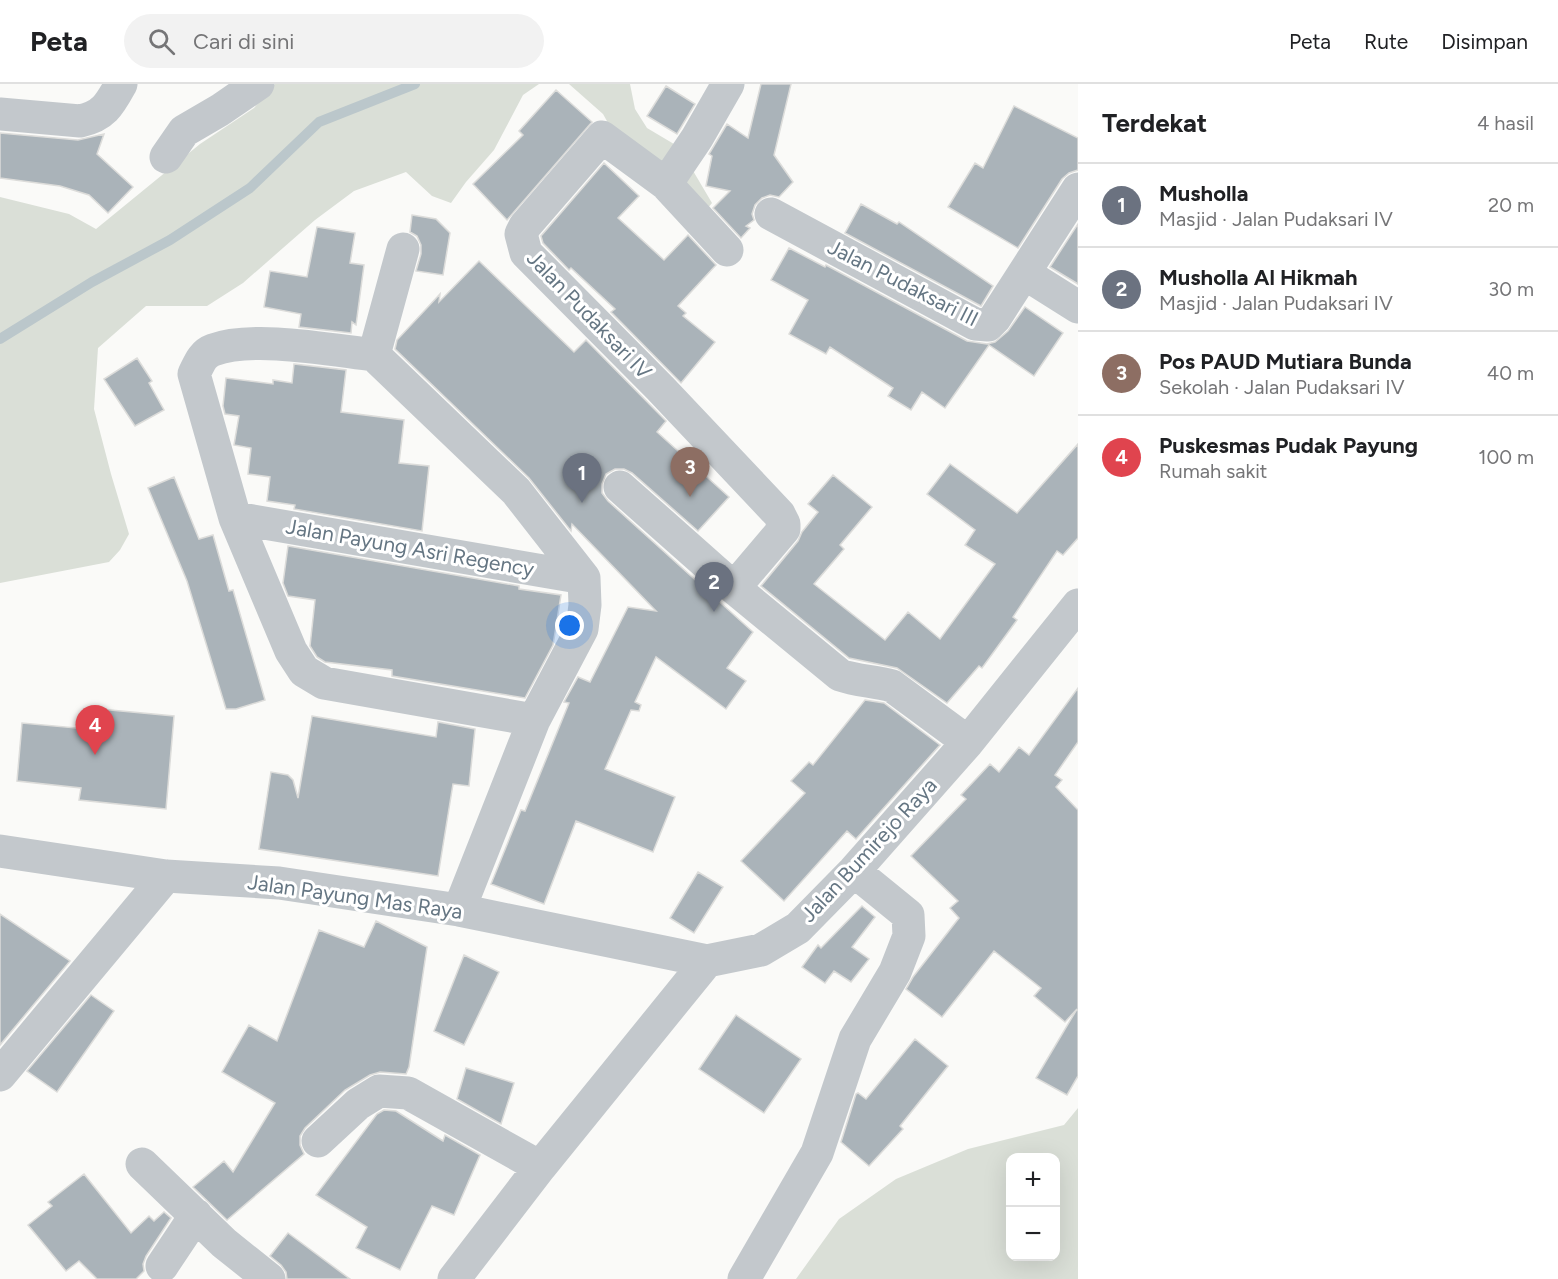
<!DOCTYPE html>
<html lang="id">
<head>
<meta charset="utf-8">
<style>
  :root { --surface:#fff; --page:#f2f2f2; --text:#202124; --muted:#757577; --line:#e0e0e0; --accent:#2563eb }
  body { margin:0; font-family:Figtree,sans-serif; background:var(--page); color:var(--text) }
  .controls { position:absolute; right:18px; bottom:18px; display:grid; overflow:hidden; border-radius:12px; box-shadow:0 6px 24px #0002 }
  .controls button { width:54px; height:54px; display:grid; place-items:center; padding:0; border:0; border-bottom:2px solid var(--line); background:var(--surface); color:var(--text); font:30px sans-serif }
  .you { position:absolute; left:570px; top:542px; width:21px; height:21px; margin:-15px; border:4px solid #fff; border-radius:50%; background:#1a73e8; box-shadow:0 0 0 9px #1a73e833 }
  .badge { display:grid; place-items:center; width:39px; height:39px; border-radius:50%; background:var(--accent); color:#fff; font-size:20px; font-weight:700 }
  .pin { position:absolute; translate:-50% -50px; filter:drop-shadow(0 2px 3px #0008) }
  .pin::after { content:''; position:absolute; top:32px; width:21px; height:18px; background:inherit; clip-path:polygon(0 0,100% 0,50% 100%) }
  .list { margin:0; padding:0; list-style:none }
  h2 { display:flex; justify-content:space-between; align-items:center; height:78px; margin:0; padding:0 24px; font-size:26px }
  h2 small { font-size:20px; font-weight:400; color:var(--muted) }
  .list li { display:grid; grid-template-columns:39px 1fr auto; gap:18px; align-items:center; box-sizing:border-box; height:84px; padding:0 24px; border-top:2px solid var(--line) }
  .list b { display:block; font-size:22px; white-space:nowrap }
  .list p { margin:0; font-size:20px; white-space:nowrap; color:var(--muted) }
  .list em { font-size:20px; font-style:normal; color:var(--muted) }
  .icon { flex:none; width:33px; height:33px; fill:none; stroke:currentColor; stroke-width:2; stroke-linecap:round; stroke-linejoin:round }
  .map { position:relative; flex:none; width:1078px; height:1195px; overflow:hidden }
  header { display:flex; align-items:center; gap:36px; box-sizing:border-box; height:84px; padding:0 30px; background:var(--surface); border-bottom:2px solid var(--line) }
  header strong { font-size:28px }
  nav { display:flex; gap:33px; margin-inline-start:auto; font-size:21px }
  .search { width:420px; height:54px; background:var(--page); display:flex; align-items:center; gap:15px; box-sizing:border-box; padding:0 21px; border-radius:33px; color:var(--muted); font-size:22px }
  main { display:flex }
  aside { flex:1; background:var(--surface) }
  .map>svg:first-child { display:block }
</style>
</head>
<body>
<header>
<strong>Peta</strong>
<div class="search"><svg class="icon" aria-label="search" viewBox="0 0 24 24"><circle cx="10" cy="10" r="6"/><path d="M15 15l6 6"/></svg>Cari di sini</div>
<nav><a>Peta</a><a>Rute</a><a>Disimpan</a></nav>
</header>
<main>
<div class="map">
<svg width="1078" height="1195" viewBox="0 0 1078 1195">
  <rect width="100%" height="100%" fill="#fafaf8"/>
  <!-- green -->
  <path fill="#dadfd7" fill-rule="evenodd" d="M275,0H539L523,11L494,66L466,98L451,119L432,112L406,88L354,107L315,136L243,199L207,222H146L98,264L94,325L111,390L129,450L120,466L109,478L0,499V113L69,130L96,145L200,60L254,24Z
    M569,0H630L635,25L647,44L679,63L712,119L698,136L631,80L603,30Z
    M1078,1024V1195H796L839,1135L896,1095L968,1065L1064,1041ZM1011,1074H1056V1172H1011Z"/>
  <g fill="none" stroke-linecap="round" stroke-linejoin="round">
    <!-- stream -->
    <path stroke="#bbc7cb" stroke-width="10" d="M0,255L92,198L170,156L250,104L319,38L415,0"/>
  </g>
  <!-- building -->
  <path fill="#aab3b9" stroke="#dcdcda" stroke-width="1.5" d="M761,0H791L774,71L793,98L779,113L770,111L762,114L755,121L752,130L754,136L746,142L750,144L741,154L713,124L730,107L706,102L712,72L709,70L727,40L748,54Z
    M666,2L695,20L677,50L647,32Z
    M556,6L592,38L507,136L473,100L523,51L519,47Z
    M1014,22L1078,54V86L1069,89L1062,95L1018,164L948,123L975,79L983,84Z
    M0,49L78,56L104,50L97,70L133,103L108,129L89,111L60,102L0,94Z
    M604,79L639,112L618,134L664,176L688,151L716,181L678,222L686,229L683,232L715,258L681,299L611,228L615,225L571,184L569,186L543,159L541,152Z
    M861,120L897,140L899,138L993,202L981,222L845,149Z
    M412,131L436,135L450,149L443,191L416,187L421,170V161L417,152L410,148Z
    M1078,140V200L1050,183Z
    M317,143L355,149L350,179L364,181L356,241L352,238L351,249L299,243L301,230L264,223L270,187L307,193Z
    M789,164L825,183L826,181L967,257L987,260L995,258L1008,247L1025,223L1063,249L1034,292L989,261L945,324L922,308L911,326L888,312L893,304L830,263L826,270L789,250L808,216L771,196Z
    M479,177L574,268L586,256L666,337L657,348L729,413L698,447L632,389L624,385H615L606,390L602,400V409L608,417L753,548L727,584L746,597L726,625L656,573L635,618L641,621L639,627L631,626L605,685L675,713L653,768L576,737L544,820L491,800L521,726L525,727L569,619L564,618L578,593L590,598L628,523L656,527L572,440L571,447L529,394L395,265L397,256L440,210L439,218Z
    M137,274L152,297L149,299L164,326L135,342L104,295Z
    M294,280L346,286L341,328L404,336L399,379L429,382L422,447L294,425L295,421L267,417L270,393L248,390L251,364L234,361L239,332L225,330L223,322L226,294L273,300V296L292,299Z
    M1078,360V454L1063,471L1057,467L1013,533L1017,536L982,584L979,582L947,619L897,584L849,574L761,502L798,457L802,448L818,428L808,420L833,391L872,423L840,461L844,465L814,500L885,556L908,528L940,555L995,480L965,461L975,446L927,410L950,380L1017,429Z
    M174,393L199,455L213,451L229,507L233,506L265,616L236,625H226L187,497L148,404Z
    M288,462L519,502V505L561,511L553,561L525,614L392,592V586L325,578L317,573L310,562L315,516L288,512L283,499Z
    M1078,604V658L1055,691L1062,696L1056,703L1078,726V992L1067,1011L1036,994L1077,925L1065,938L1034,912L1041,904L994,867L942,933L906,905L913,893L959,834L950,824L958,817L911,772L966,715L961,711L990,680L999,688L1019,663L1029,671Z
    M865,616L884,619L940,661L856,755L847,747L784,817L741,777L805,709L791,697L809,678L813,681Z
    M89,624L174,632L166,725L79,716L81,704L17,697L22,639L87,645Z
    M312,632L436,653L438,638L475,645L469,702L453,700L438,792L259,765L271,688L288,691L293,696L298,714Z
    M698,788L723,803L694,849L670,834Z
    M862,822L875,833L852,863L869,875L851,898L834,887L825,899L802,883L818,861L821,864Z
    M0,830L70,877L0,961Z
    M376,837L427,863L409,983L406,990L380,988L370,991L345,1006L305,1044L300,1052V1061L304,1070L227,1136L193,1103L224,1077L233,1088L275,1019L222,988L249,941L277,957L319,846L364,863Z
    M464,871L499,888L464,961L434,947Z
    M91,911L114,927L57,1008L27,987Z
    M736,931L801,975L764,1029L699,985Z
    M915,955L948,982L900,1042L903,1045L869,1082L841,1058L856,1010L858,1009L866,1015Z
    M466,984L514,999L501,1040L457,1015Z
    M384,1026L396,1027L443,1057L445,1051L480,1071L454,1131L432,1122L400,1186L356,1164L367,1143L316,1111L377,1030Z
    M84,1090L131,1149L149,1132L154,1137L164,1128L171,1134L146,1172L143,1180L144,1187L136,1195H97L79,1177L66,1187L28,1141L52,1122L48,1118Z
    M288,1149L350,1195H287L286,1188L281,1181L270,1172Z"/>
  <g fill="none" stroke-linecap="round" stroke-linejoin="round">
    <!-- minor -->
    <path stroke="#c3c8cc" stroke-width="33" d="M0,30L80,37C104,32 110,20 121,0
      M166,73L184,47L220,26L258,0
      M666,100L697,54L728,0
      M771,130L975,240L988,241L995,234L1078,105
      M403,165L374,271L516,407L584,494L585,521L582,545L534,636L459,826
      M727,166L666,100L602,53L525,142L521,150L526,169L660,304L779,430L784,440V445L734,504L840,591C857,597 874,597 892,602L968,658
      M1024,189L1078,223
      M374,271C331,266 253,251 213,266C202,270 199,280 194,290L235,434L291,567L304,587L324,599L534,636
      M620,403L734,504
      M235,434L584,494
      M0,767L166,792L279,799L459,826L707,877
      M0,991L166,792
      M318,1057L358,1020L379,1007L408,1009L540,1083
      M142,1080L224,1159L269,1195
      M162,1182L196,1131
      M454,1195L540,1083L707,877L761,866L798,844L854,787L968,658L1078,521
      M744,1195L817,1069L855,955L895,888L909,852L908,831L854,787"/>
  </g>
  <g text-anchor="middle" stroke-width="6" stroke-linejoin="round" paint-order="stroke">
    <!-- street labels -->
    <g font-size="21" fill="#657683" stroke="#fff">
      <text transform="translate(903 199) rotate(27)" y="7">Jalan Pudaksari III</text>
      <text transform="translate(589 231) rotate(46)" y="7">Jalan Pudaksari IV</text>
      <text transform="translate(410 464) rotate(10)" y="7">Jalan Payung Asri Regency</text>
      <text transform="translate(869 766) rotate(-47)" y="7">Jalan Bumirejo Raya</text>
      <text transform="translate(355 813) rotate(8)" y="7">Jalan Payung Mas Raya</text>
    </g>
  </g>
</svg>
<div class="controls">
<button>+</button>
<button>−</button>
</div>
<div class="you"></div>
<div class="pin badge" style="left:582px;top:419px;background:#6b7280">1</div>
<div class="pin badge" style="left:714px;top:528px;background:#6b7280">2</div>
<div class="pin badge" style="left:690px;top:413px;background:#8d6e63">3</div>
<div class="pin badge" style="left:95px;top:671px;background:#e0444e">4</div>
</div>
<aside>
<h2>Terdekat<small>4 hasil</small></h2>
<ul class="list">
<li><span class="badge" style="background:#6b7280">1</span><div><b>Musholla</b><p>Masjid · Jalan Pudaksari IV</p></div><em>20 m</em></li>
<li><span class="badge" style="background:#6b7280">2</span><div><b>Musholla Al Hikmah</b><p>Masjid · Jalan Pudaksari IV</p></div><em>30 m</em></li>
<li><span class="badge" style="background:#8d6e63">3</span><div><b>Pos PAUD Mutiara Bunda</b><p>Sekolah · Jalan Pudaksari IV</p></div><em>40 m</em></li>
<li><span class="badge" style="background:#e0444e">4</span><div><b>Puskesmas Pudak Payung</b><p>Rumah sakit</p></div><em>100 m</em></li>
</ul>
</aside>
</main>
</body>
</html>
